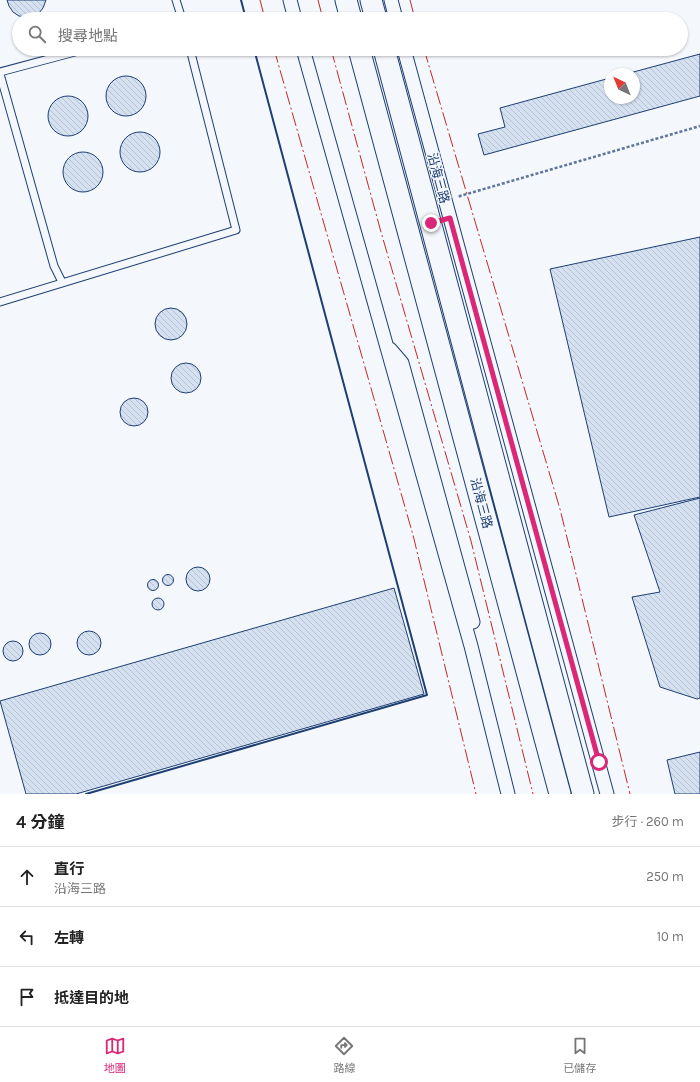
<!DOCTYPE html>
<html lang="zh-TW">
<head>
<meta charset="utf-8">
<style>
  :root { --surface:#fff; --page:#f6f6f6; --text:#222; --muted:#767676; --line:#e0e0e0; --accent:#db2777 }
  body { margin:0; font-family:Karla,"Noto Sans TC",sans-serif; background:var(--page); color:var(--text) }
  .compass { position:absolute; left:604px; top:68px; width:36px; height:36px; border-radius:50%; background:var(--surface); box-shadow:0 1px 3px #0004; rotate:317deg }
  .stop { position:absolute; width:12px; height:12px; margin:-9px; border:3px solid #db2777; border-radius:50%; background:#fff }
  .stop.end { background:#db2777; border-color:#fff; box-shadow:0 1px 4px #0008 }
  .list { margin:0; padding:0; list-style:none }
  h2 { display:flex; justify-content:space-between; align-items:center; height:52px; margin:0; padding:0 16px; font-size:17px }
  h2 small { font-size:13px; font-weight:400; color:var(--muted) }
  .list li { display:grid; grid-template-columns:26px 1fr auto; gap:12px; align-items:center; box-sizing:border-box; height:60px; padding:0 16px; border-top:1px solid var(--line) }
  .list b { display:block; font-size:15px; white-space:nowrap }
  .list p { margin:0; font-size:13px; white-space:nowrap; color:var(--muted) }
  .list em { font-size:13px; font-style:normal; color:var(--muted) }
  .icon { flex:none; width:22px; height:22px; fill:none; stroke:currentColor; stroke-width:2; stroke-linecap:round; stroke-linejoin:round }
  .map { position:relative; flex:none; width:700px; height:794px; overflow:hidden }
  .search { position:absolute; background:var(--surface); box-shadow:0 1px 3px #0004; left:12px; right:12px; top:12px; height:44px; display:flex; align-items:center; gap:10px; box-sizing:border-box; padding:0 14px; border-radius:22px; color:var(--muted); font-size:15px }
  .sheet { height:232px; background:var(--surface) }
  nav { display:flex; justify-content:space-around; align-items:center; box-sizing:border-box; height:56px; border-top:1px solid var(--line); background:var(--surface); font-size:11px; color:var(--muted) }
  nav a { display:grid; justify-items:center; gap:2px }
  nav .on { color:var(--accent) }
  .map>svg:first-child { display:block }
</style>
</head>
<body>
<div class="map">
<svg width="700" height="794" viewBox="0 0 700 794">
  <defs>
    <pattern id="building-back-hatch" width="6" height="6" patternUnits="userSpaceOnUse"><rect width="6" height="6" fill="#d5e0f0"/><path d="M-1 5l2 2M0 0l6 6M5-1l2 2" fill="none" stroke="#b6c1d1"/></pattern>
  </defs>
  <rect width="100%" height="100%" fill="#f4f7fb"/>
  <!-- building -->
  <path fill="url(#building-back-hatch)" stroke="#1d3f73" d="M7,0H46L43,8L39,13L32,16L26,17L19,16L13,12L9,6Z
    M700,54V96L484,155L478,134L505,127L500,108L610,78V98H634V74H626Z
    M106 96a20 20 0 1 1 40 0a20 20 0 1 1-40 0Z
    M48 116a20 20 0 1 1 40 0a20 20 0 1 1-40 0Z
    M120 152a20 20 0 1 1 40 0a20 20 0 1 1-40 0Z
    M63 172a20 20 0 1 1 40 0a20 20 0 1 1-40 0Z
    M700,237V497L609,517L550,269Z
    M155 324a16 16 0 1 1 32 0a16 16 0 1 1-32 0Z
    M171 378a15 15 0 1 1 30 0a15 15 0 1 1-30 0Z
    M120 412a14 14 0 1 1 28 0a14 14 0 1 1-28 0Z
    M700,498V698L697,699L660,687L632,597L660,592L634,515Z
    M186 579a12 12 0 1 1 24 0a12 12 0 1 1-24 0Z
    M162.5 580a5.5 5.5 0 1 1 11 0a5.5 5.5 0 1 1-11 0Z
    M147.5 585a5.5 5.5 0 1 1 11 0a5.5 5.5 0 1 1-11 0Z
    M394,588L424,694L76,794H26L0,701Z
    M152 604a6 6 0 1 1 12 0a6 6 0 1 1-12 0Z
    M77 643a12 12 0 1 1 24 0a12 12 0 1 1-24 0Z
    M29 644a11 11 0 1 1 22 0a11 11 0 1 1-22 0Z
    M3 651a10 10 0 1 1 20 0a10 10 0 1 1-20 0Z
    M700,752V794H675L667,760Z"/>
  <g fill="none" stroke-linecap="round" stroke-linejoin="round">
    <!-- service casing -->
    <g stroke="#1d3f73" stroke-width="9">
      <path id="service" d="M176,0L182,19
        M0,72L86,49
        M0,74L54,266L62,282
        M0,302L236,230L190,49"/>
    </g>
    <!-- minor casing -->
    <g stroke="#1d3f73" stroke-width="15">
      <path id="minor" d="M290,0L295,19
        M391,0L396,19
        M303,49L471,646L508,794
        M404,49L607,794
        M390,349L402,363L473,622"/>
    </g>
    <!-- primary casing -->
    <g stroke="#1d3f73" stroke-width="23">
      <path id="primary" d="M346,0L351,19
        M371,0L376,19
        M359,49L560,794
        M384,49L583,794"/>
    </g>
    <!-- path -->
    <path stroke="#5e769c" stroke-width="2.5" stroke-dasharray="3 2" stroke-linecap="butt" d="M459,197L460,196L700,126"/>
    <!-- service -->
    <use href="#service" stroke="#f4f7fb" stroke-width="7"/>
    <!-- minor -->
    <use href="#minor" stroke="#f4f7fb" stroke-width="13"/>
    <!-- primary -->
    <use href="#primary" stroke="#f4f7fb" stroke-width="21"/>
    <!-- wall -->
    <path stroke="#1d3f73" stroke-width="2" d="M241,0L246,19
      M86,794L427,695L254,49"/>
    <!-- power -->
    <path stroke="#c62828" stroke-width="1" stroke-dasharray="14 3 2 3" stroke-linecap="butt" d="M260,0L265,19
      M318,0L323,19
      M410,0L415,19
      M274,49L413,535L476,794
      M331,49L381,232L471,541L533,794
      M424,49L560,509L630,794"/>
  </g>
  <g fill="none" stroke-linecap="round" stroke-linejoin="round">
    <!-- route -->
    <path stroke="#db2777" stroke-width="5" d="M431,223L450,218L599,762"/>
  </g>
  <g text-anchor="middle" stroke-width="3" stroke-linejoin="round" paint-order="stroke">
    <!-- street labels -->
    <g font-size="13" fill="#1d3f73" stroke="#f4f7fb">
      <text transform="translate(439 178) rotate(75)" y="5">沿海三路</text>
      <text transform="translate(482 503) rotate(75)" y="5">沿海三路</text>
    </g>
  </g>
</svg>
<svg class="compass" viewBox="-18 -18 36 36"><path d="M0-13l5 13h-10z" fill="#e53935"/><path d="M0 13l5-13h-10z" fill="#767676"/></svg>
<div class="stop" style="left:599px;top:762px"></div>
<div class="stop end" style="left:431px;top:223px"></div>
<div class="search"><svg class="icon" aria-label="search" viewBox="0 0 24 24"><circle cx="10" cy="10" r="6"/><path d="M15 15l6 6"/></svg>搜尋地點</div>
</div>
<section class="sheet">
<h2>4 分鐘<small>步行 · 260 m</small></h2>
<ul class="list">
<li><svg class="icon" aria-label="ahead" viewBox="0 0 24 24"><path d="M12 20V5M6 11l6-6 6 6"/></svg><div><b>直行</b><p>沿海三路</p></div><em>250 m</em></li>
<li><svg class="icon" aria-label="left" viewBox="0 0 24 24"><path d="M17 20v-9H6M10 6l-5 5 5 5"/></svg><div><b>左轉</b></div><em>10 m</em></li>
<li><svg class="icon" aria-label="arrive" viewBox="0 0 24 24"><path d="M6 21V4h12l-3 4 3 4H6"/></svg><div><b>抵達目的地</b></div></li>
</ul>
</section>
<nav>
<a class="on"><svg class="icon" aria-label="map" viewBox="0 0 24 24"><path d="M3 6l6-2 6 2 6-2v14l-6 2-6-2-6 2zM9 4v14M15 6v14"/></svg>地圖</a>
<a><svg class="icon" aria-label="directions" viewBox="0 0 24 24"><path d="M12 3l9 9-9 9-9-9zM9 14v-3h6M13 9l2 2-2 2"/></svg>路線</a>
<a><svg class="icon" aria-label="saved" viewBox="0 0 24 24"><path d="M7 4h10v16l-5-4-5 4z"/></svg>已儲存</a>
</nav>
</body>
</html>
